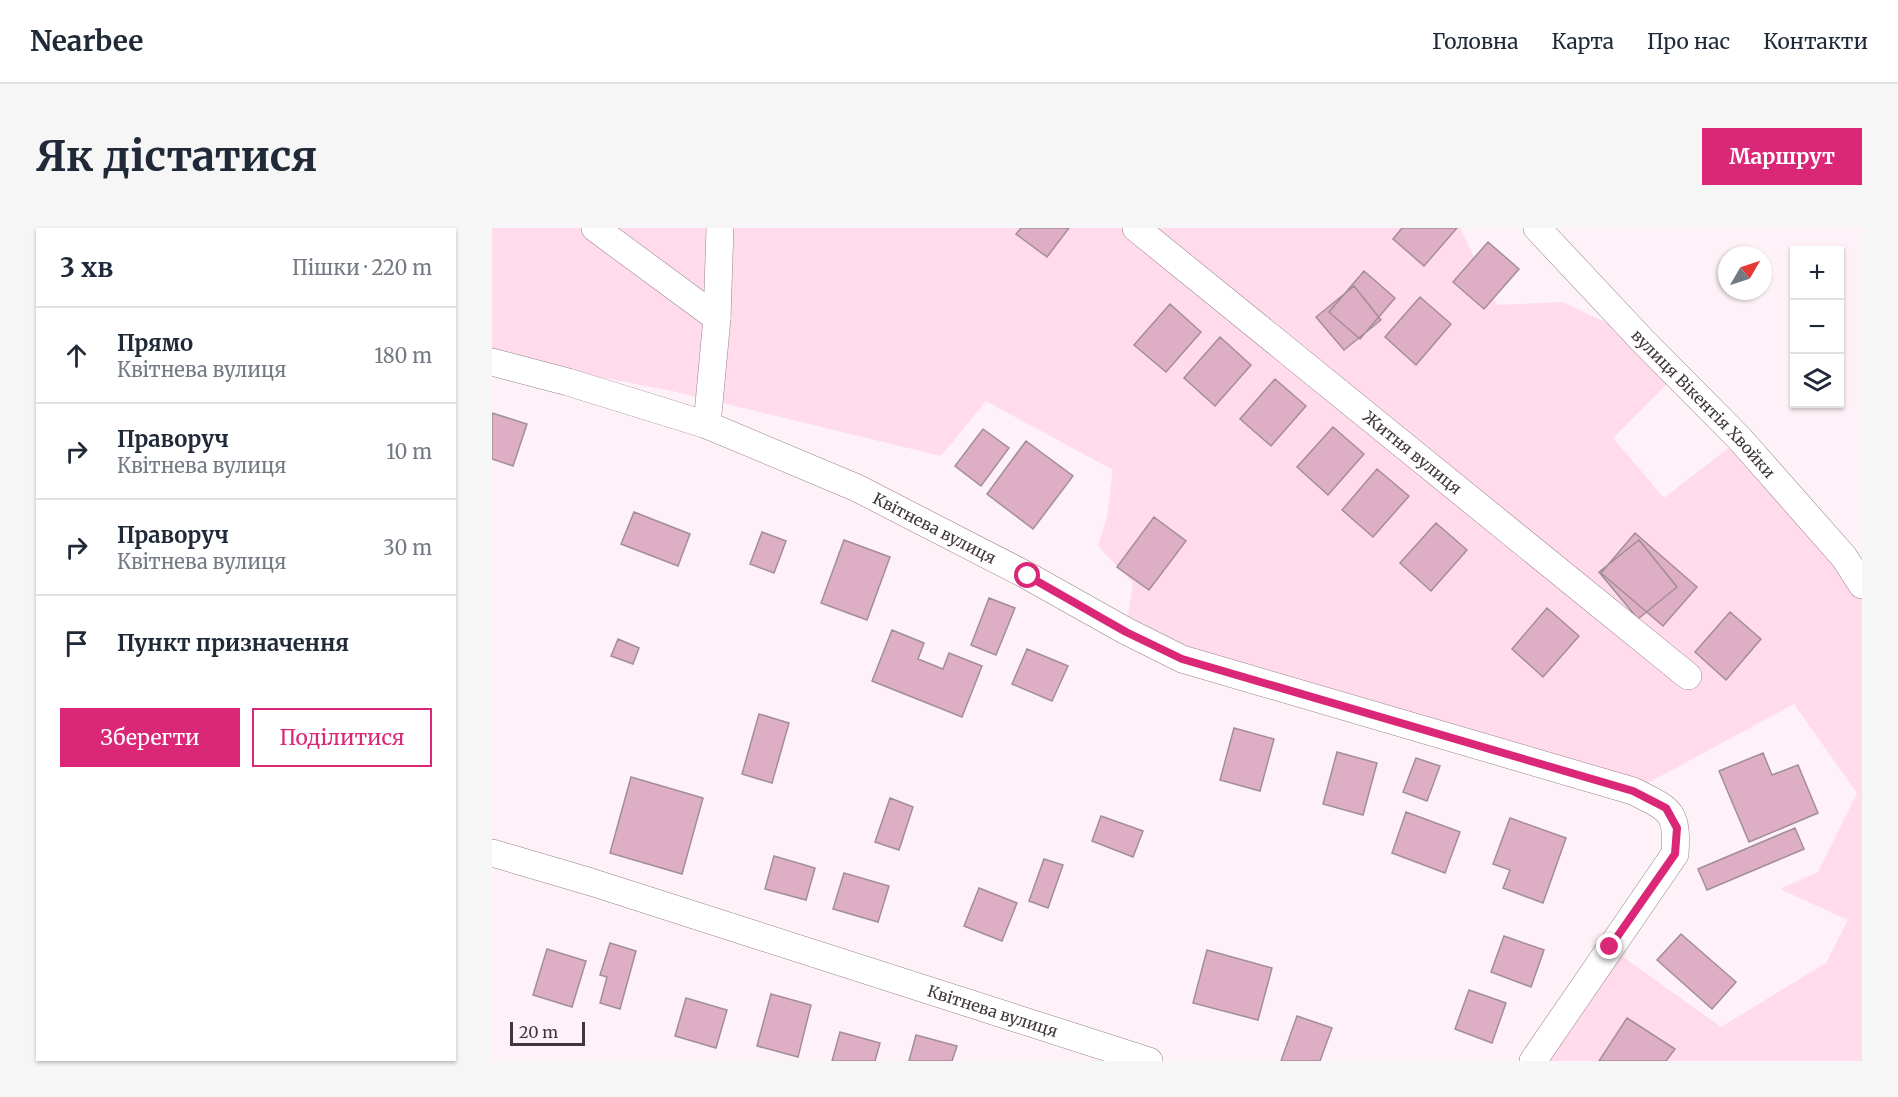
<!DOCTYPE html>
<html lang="uk">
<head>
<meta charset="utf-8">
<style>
  :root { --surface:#fff; --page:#f6f6f7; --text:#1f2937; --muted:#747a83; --line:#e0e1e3; --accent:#db2777 }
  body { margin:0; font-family:Merriweather,serif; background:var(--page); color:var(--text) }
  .controls { position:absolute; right:18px; top:18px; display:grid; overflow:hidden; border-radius:0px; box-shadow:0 2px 4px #0004 }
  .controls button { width:54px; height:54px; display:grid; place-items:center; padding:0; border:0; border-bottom:2px solid var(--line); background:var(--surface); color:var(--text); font:30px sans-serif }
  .compass { position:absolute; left:1226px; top:18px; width:54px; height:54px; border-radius:50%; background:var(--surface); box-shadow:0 2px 4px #0004; rotate:51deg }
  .scale { position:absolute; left:18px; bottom:15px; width:75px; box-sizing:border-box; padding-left:6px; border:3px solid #3f373b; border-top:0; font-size:16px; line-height:21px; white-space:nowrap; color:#3f373b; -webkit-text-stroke:4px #fef1f7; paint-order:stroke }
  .stop { position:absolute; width:18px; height:18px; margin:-14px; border:4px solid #db2777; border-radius:50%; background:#fff }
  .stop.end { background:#db2777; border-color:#fff; box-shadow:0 2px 6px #0008 }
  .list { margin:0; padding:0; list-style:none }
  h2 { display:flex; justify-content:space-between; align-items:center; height:78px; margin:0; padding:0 24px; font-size:26px }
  h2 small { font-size:20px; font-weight:400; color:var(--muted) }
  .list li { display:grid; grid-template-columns:39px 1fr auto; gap:18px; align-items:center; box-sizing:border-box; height:96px; padding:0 24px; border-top:2px solid var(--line) }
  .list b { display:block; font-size:22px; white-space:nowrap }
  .list p { margin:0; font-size:20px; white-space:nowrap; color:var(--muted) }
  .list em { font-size:20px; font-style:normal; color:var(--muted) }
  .actions { display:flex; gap:12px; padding:18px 24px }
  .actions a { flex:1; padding:14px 0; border:2px solid var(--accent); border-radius:0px; text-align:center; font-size:21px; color:var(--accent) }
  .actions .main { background:var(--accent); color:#fff }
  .icon { flex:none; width:33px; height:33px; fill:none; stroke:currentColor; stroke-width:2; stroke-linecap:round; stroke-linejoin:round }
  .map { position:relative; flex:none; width:1370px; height:833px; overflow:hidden; border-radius:0px }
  header { display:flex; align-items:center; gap:36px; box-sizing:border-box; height:84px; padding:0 30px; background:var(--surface); border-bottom:2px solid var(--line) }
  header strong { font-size:28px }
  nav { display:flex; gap:33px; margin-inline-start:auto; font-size:21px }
  .intro { display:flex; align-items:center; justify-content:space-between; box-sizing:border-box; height:144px; padding:0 36px }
  h1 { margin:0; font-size:42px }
  .button { padding:15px 27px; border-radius:0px; background:var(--accent); color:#fff; font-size:21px; font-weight:700 }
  main { display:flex; gap:36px; padding:0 36px }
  aside { flex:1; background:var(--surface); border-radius:0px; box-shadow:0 2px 4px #0004 }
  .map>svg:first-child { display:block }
</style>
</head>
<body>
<header>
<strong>Nearbee</strong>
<nav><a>Головна</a><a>Карта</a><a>Про нас</a><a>Контакти</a></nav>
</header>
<div class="intro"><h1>Як дістатися</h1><a class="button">Маршрут</a></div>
<main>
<aside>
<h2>3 хв<small>Пішки · 220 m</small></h2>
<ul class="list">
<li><svg class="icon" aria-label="ahead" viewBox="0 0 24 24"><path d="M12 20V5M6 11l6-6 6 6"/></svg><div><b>Прямо</b><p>Квітнева вулиця</p></div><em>180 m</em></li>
<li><svg class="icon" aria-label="right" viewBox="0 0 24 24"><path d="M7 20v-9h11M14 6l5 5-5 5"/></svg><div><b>Праворуч</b><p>Квітнева вулиця</p></div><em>10 m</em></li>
<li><svg class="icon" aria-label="right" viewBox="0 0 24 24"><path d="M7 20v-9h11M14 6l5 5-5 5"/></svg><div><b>Праворуч</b><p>Квітнева вулиця</p></div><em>30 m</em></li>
<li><svg class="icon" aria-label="arrive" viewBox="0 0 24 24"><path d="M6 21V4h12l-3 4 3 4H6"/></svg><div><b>Пункт призначення</b></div></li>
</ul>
<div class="actions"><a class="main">Зберегти</a><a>Поділитися</a></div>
</aside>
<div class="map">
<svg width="1370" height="833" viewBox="0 0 1370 833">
  <rect width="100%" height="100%" fill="#fef1f7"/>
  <!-- green -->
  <path fill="#ffdbeb" d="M0,0H968L1005,77L1071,74L1150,112L1184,147L1121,210L1172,270L1248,211L1370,357V833H1041L1117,719L1229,799L1334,735L1356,692L1288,661L1326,644L1365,565L1302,476L1141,563L634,403L641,355L606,318L615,289L621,242L494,173L449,228L185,164L0,128Z"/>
  <!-- building -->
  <path fill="#ddaec4" stroke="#a28e97" stroke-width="1.5" d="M529,0H577L555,29L524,6Z
    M910,0H965L932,38L901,11Z
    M996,14L1027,41L992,81L961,54Z
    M872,43L903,70L868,111L837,84Z
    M862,58L889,92L852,122L824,89Z
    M928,69L959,96L924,137L893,109Z
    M678,76L709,104L674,144L642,117Z
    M728,109L759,137L723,178L692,150Z
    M783,151L814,178L779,218L748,191Z
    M0,185L35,196L21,238L0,231Z
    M841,199L872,226L836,267L805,239Z
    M491,201L517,220L489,258L463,238Z
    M534,213L581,248L541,301L495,266Z
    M885,241L917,268L881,309L850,282Z
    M142,284L198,306L186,338L129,316Z
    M662,289L694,313L657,362L625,339Z
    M944,295L975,322L939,363L908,335Z
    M270,304L294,313L282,345L258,336Z
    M1143,305L1205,359L1171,398L1109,345Z
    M352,312L398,329L375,392L329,375Z
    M1147,312L1185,359L1146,391L1107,344Z
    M497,370L523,380L504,427L479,417Z
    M1055,380L1087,408L1051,449L1020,421Z
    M1238,384L1269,411L1234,452L1203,424Z
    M400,402L432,415L426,431L451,441L457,425L490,438L470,489L380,453Z
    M126,411L147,420L141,436L119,428Z
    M535,421L576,438L560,473L520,456Z
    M267,486L297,495L280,555L250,546Z
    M742,500L782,511L768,563L728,552Z
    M845,524L885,535L871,587L831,576Z
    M1271,525L1280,547L1306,537L1326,585L1257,614L1227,543Z
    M924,530L948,538L935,573L911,564Z
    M139,549L211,570L190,646L118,625Z
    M398,570L421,579L407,622L383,614Z
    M914,584L968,604L953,645L900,625Z
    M609,588L651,603L641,629L600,613Z
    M1018,590L1074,610L1051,675L1011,660L1018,642L1001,636Z
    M1303,600L1312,621L1215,662L1206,641Z
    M282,628L323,640L314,672L273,661Z
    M552,631L571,637L556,680L537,673Z
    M352,645L397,658L386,694L341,681Z
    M487,660L525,675L510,713L472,698Z
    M1189,706L1244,754L1220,781L1165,732Z
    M1012,708L1052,722L1039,759L999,744Z
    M118,715L144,723L128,781L108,775L115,749L108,747Z
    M55,721L94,733L80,779L41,767Z
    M715,722L780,740L766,792L701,775Z
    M977,762L1014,775L1000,815L963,801Z
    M279,766L319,777L306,829L265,818Z
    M194,770L235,782L224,820L183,808Z
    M805,788L840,800L828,833H789Z
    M1135,790L1183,821L1174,833H1107Z
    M348,804L388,815L383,833H340Z
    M424,807L465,818L460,833H417Z"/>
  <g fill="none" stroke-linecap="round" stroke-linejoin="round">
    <!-- minor casing -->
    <g stroke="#96828b" stroke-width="28">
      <g id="minor">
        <path d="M103,0L225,90"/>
        <path id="s1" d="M644,0L1196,448"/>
        <path id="s2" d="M1045,0L1150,112L1248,211L1352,329L1370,357"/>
        <path id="s3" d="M0,134L76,154L215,197L365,260L536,348L634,403L690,431L1141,563C1178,582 1186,582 1183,626L1041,833"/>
        <path d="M215,197L225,90L228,0"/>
        <path id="s4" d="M0,625L99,654L657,833"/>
      </g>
    </g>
    <!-- minor -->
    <use href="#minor" stroke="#fff" stroke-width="27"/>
  </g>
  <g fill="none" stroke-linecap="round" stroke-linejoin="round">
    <!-- route -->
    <path stroke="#db2777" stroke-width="8" d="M536,348L634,404L690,431L1141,563L1174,580L1185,600L1183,626L1118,719"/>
  </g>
  <g text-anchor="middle" stroke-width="4.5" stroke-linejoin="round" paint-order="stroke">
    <!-- street labels -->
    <g font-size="16" fill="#3f373b" stroke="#fef1f7">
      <text dy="6" stroke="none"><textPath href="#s2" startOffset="242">вулиця Вікентія Хвойки</textPath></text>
      <text dy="6" stroke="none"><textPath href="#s1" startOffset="356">Житня вулиця</textPath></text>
      <text dy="6" stroke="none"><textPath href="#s3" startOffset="474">Квітнева вулиця</textPath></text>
      <text dy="6" stroke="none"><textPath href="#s4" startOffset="525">Квітнева вулиця</textPath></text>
    </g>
  </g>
</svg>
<div class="controls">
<button>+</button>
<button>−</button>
<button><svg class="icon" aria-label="layers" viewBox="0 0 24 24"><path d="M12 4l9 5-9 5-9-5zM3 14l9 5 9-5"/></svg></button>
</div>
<svg class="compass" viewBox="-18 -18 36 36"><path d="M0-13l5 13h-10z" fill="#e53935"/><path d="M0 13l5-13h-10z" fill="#747a83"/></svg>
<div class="scale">20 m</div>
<div class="stop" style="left:536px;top:348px"></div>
<div class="stop end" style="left:1118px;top:719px"></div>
</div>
</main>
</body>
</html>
